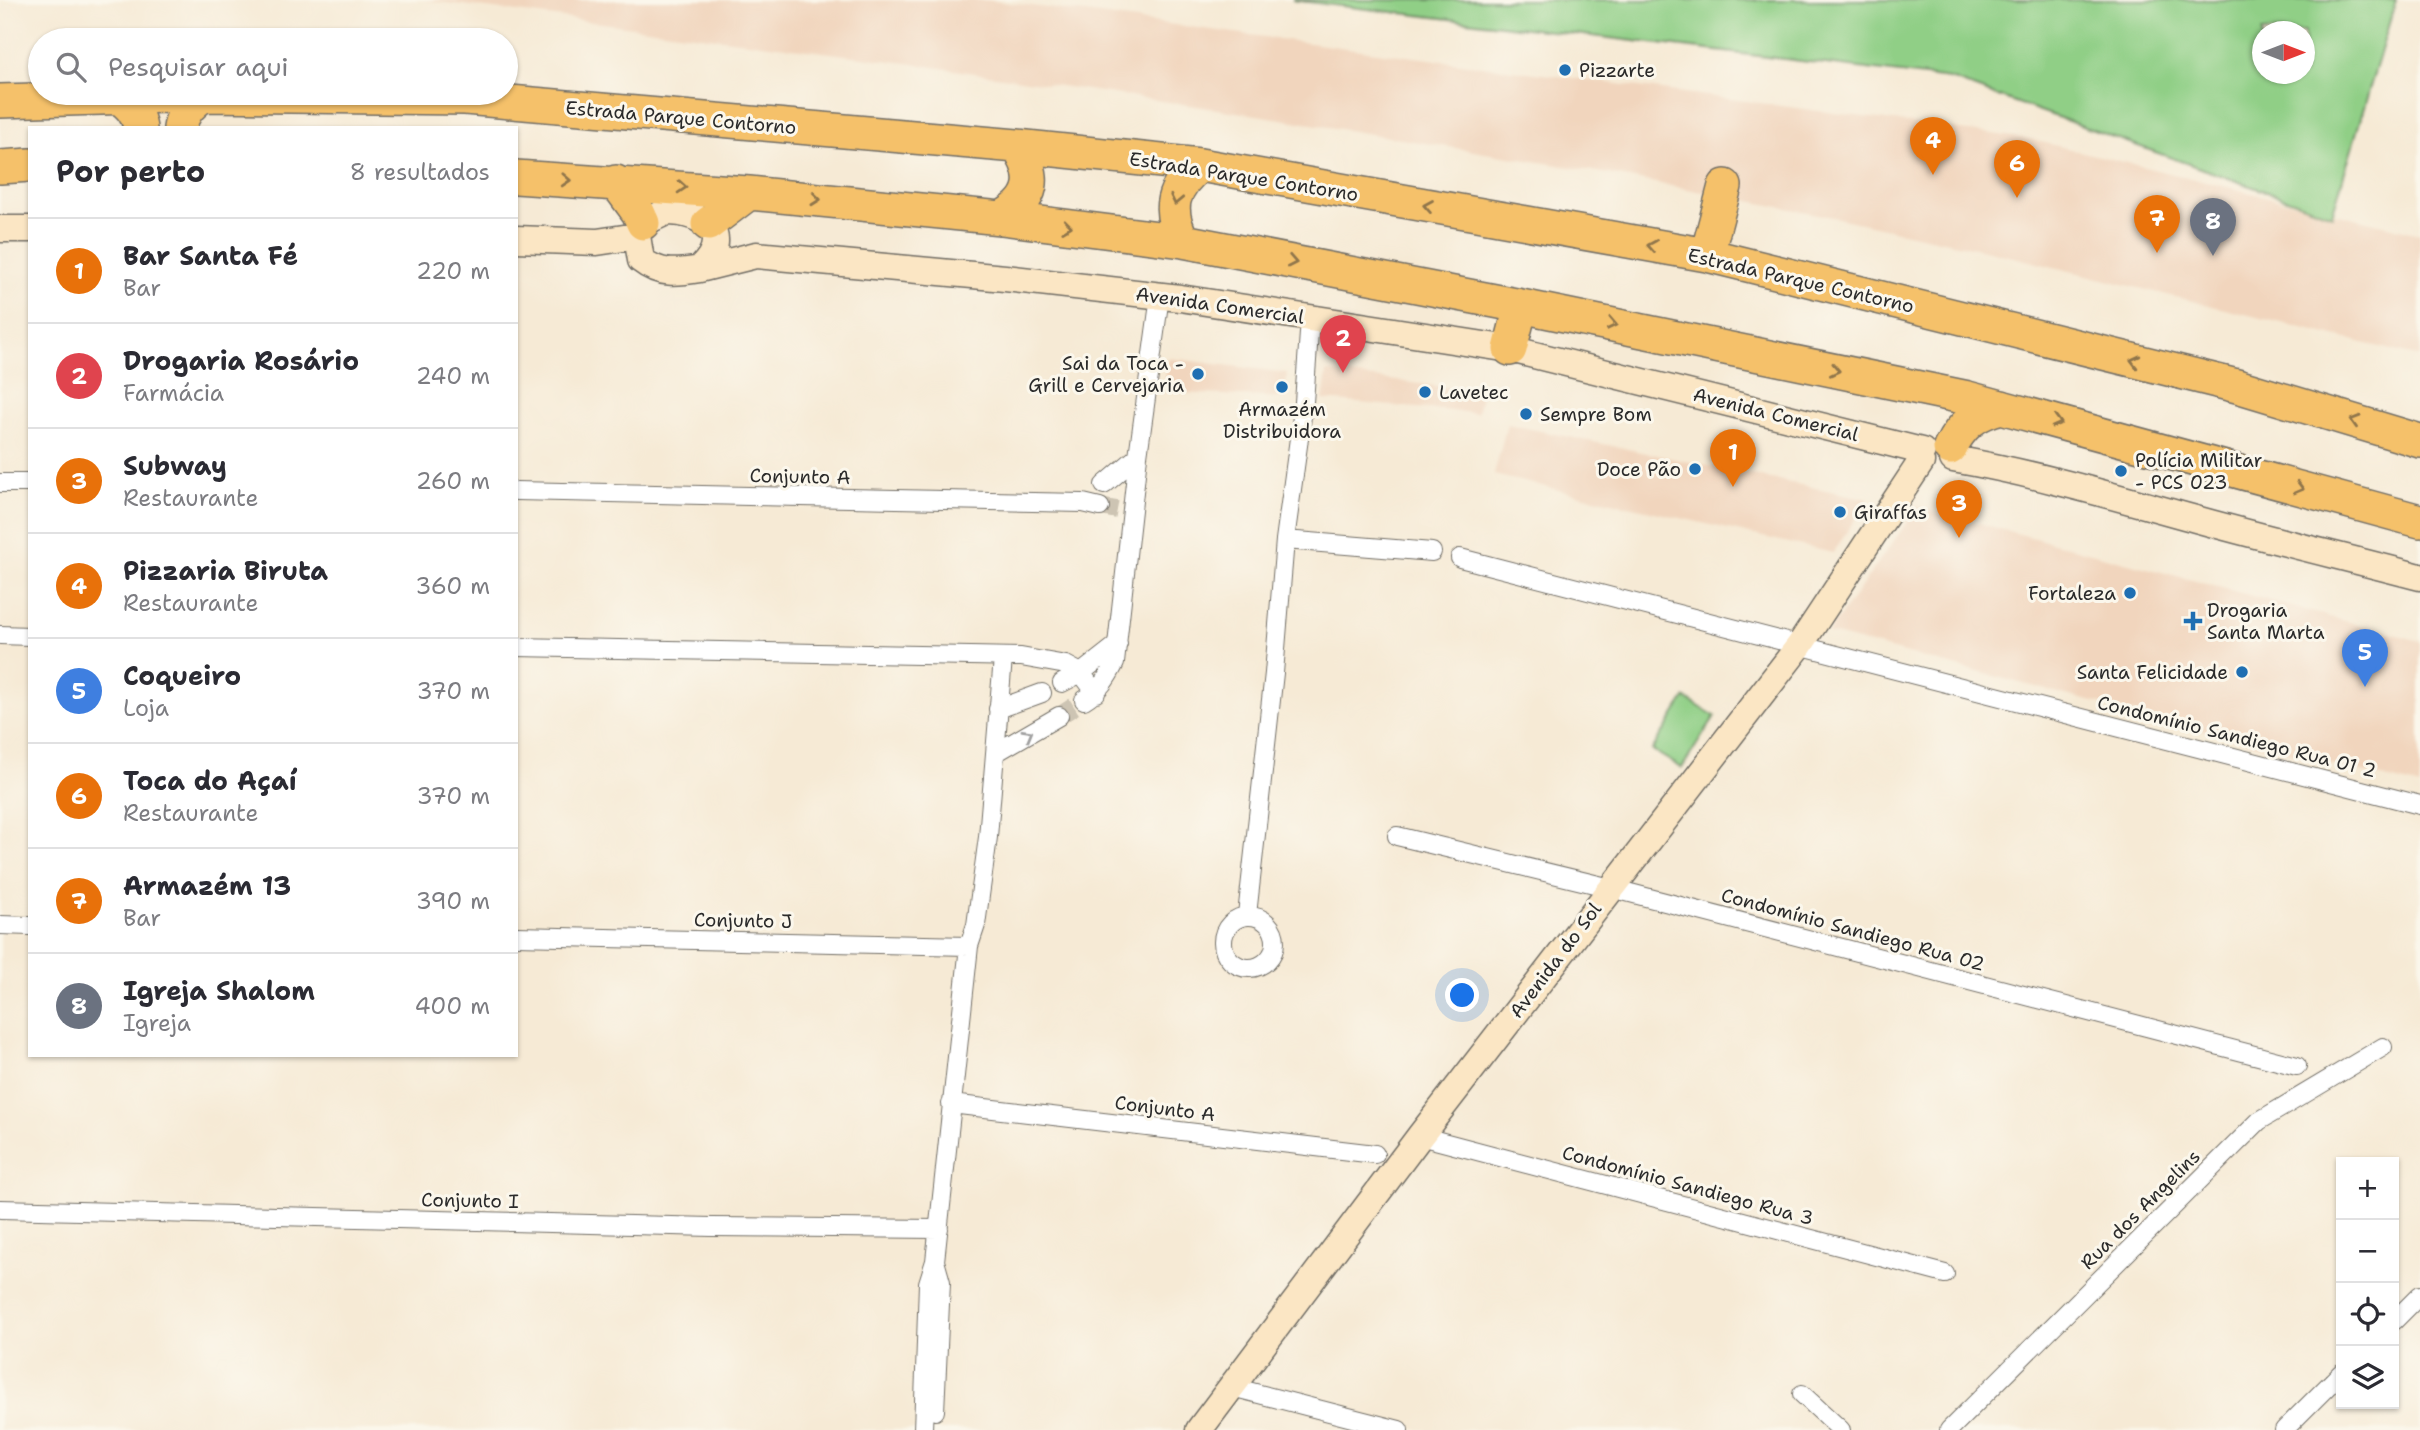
<!DOCTYPE html>
<html lang="pt">
<head>
<meta charset="utf-8">
<style>
  :root { --surface:#fff; --page:#f2f2f3; --text:#2b2b33; --muted:#7c7c81; --line:#e1e1e2; --accent:#d93025 }
  body { margin:0; font-family:"Shantell Sans",sans-serif; background:var(--page); color:var(--text) }
  .controls { position:absolute; right:21px; bottom:21px; display:grid; overflow:hidden; border-radius:0px; box-shadow:0 2px 5px #0004 }
  .controls button { width:63px; height:63px; display:grid; place-items:center; padding:0; border:0; border-bottom:2px solid var(--line); background:var(--surface); color:var(--text); font:35px sans-serif }
  .compass { position:absolute; left:2252px; top:21px; width:63px; height:63px; border-radius:50%; background:var(--surface); box-shadow:0 2px 5px #0004; rotate:90deg }
  .you { position:absolute; left:1463px; top:996px; width:24px; height:24px; margin:-18px; border:5px solid #fff; border-radius:50%; background:#1a73e8; box-shadow:0 0 0 10px #1a73e833 }
  .badge { display:grid; place-items:center; width:46px; height:46px; border-radius:50%; background:var(--accent); color:#fff; font-size:23px; font-weight:700 }
  .pin { position:absolute; translate:-50% -58px; filter:drop-shadow(0 2px 4px #0008) }
  .pin::after { content:''; position:absolute; top:37px; width:24px; height:21px; background:inherit; clip-path:polygon(0 0,100% 0,50% 100%) }
  .list { margin:0; padding:0; list-style:none }
  h2 { display:flex; justify-content:space-between; align-items:center; height:91px; margin:0; padding:0 28px; font-size:30px }
  h2 small { font-size:23px; font-weight:400; color:var(--muted) }
  .list li { display:grid; grid-template-columns:46px 1fr auto; gap:21px; align-items:center; box-sizing:border-box; height:105px; padding:0 28px; border-top:2px solid var(--line) }
  .list b { display:block; font-size:26px; white-space:nowrap }
  .list p { margin:0; font-size:23px; white-space:nowrap; color:var(--muted) }
  .list em { font-size:23px; font-style:normal; color:var(--muted) }
  .icon { flex:none; width:38px; height:38px; fill:none; stroke:currentColor; stroke-width:2; stroke-linecap:round; stroke-linejoin:round }
  .map { position:relative; flex:none; width:2420px; height:1430px; overflow:hidden }
  .search { position:absolute; background:var(--surface); box-shadow:0 2px 5px #0004; left:28px; top:28px; width:490px; height:77px; display:flex; align-items:center; gap:18px; box-sizing:border-box; padding:0 24px; border-radius:38px; color:var(--muted); font-size:26px }
  .panel { position:absolute; background:var(--surface); box-shadow:0 2px 5px #0004; left:28px; top:126px; width:490px; height:931px; border-radius:0px }
  .map>svg:first-child { display:block }
</style>
</head>
<body>
<div class="map">
<svg width="2420" height="1430" viewBox="0 0 2420 1430">
  <rect width="100%" height="100%" fill="#fbf7ec"/>
  <filter id="ink" filterUnits="userSpaceOnUse"><feTurbulence type="fractalNoise" baseFrequency=".0143" numOctaves="2"/><feDisplacementMap in="SourceGraphic" scale="14" xChannelSelector="R" yChannelSelector="G"/><feConvolveMatrix kernelMatrix="1 2 1 2 8 2 1 2 1" color-interpolation-filters="sRGB"/></filter>
  <filter id="wash" filterUnits="userSpaceOnUse"><feTurbulence type="fractalNoise" baseFrequency=".00686" numOctaves="4" result="noise"/><feDisplacementMap in="SourceGraphic" scale="28" xChannelSelector="R" yChannelSelector="G"/><feGaussianBlur stdDeviation="1.57" result="paint"/><feColorMatrix in="noise" values="0 0 0 0 0 0 0 0 0 0 0 0 0 0 0 0 0 1.4 0 .05"/><feComposite in="paint" operator="in"/></filter>
  <g filter="url(#wash)">
    <rect width="100%" height="100%" fill="#f6ead5"/>
    <!-- built -->
    <path fill="#f1d5bd" d="M425,0H987L2029,139L2420,234V357L1989,251L1838,218L1593,171L1263,116L907,63Z
      M1168,358L1287,373L1285,398L1163,392Z
      M1327,372L1482,392L1477,413L1323,400Z
      M1507,424L1868,499L1833,553L1494,475Z
      M1918,507L2420,641V787L1828,633Z"/>
    <!-- green -->
    <path fill="#90cf86" stroke="#5e7d58" stroke-width="2" fill-rule="evenodd" d="M1292,0H2396L2332,215L1950,79ZM2262,32H2304V74H2262Z
      M1685,698L1715,716L1682,768L1652,750Z"/>
  </g>
  <g filter="url(#ink)">
    <g fill="none" stroke-linecap="round" stroke-linejoin="round">
      <!-- street-tunnel -->
      <path stroke="#cdc4b3" stroke-width="18" stroke-dasharray="18 9" stroke-linecap="butt" d="M1100,507L1117,510
        M1059,716L1084,700"/>
      <!-- street casing -->
      <g stroke="#726e66" stroke-width="20">
        <path id="street" d="M0,483H30
          M1104,485L1138,456
          M516,491L1083,503L1100,507
          M1285,540L1432,552
          M1460,558L2420,805
          M0,635L30,636
          M516,647L1021,657L1066,665L1081,673L1096,693
          M1062,683L1081,673L1118,644
          M1084,700C1099,691 1107,679 1115,663L1138,456L1160,296
          M998,709L1042,693
          M997,752L1059,716
          M1397,836L1611,888L2297,1066
          M1247,915L1274,673L1285,540L1304,402L1310,319
          M1223 942a26 26 0 1 1 52 0a26 26 0 1 1-52 0Z
          M0,925L30,926
          M516,936L969,946
          M951,1104L1375,1154
          M1420,1136L1945,1274
          M0,1209L712,1227L939,1229
          M2394,1321L2420,1295
          M1232,1387L1399,1430
          M1802,1394L1841,1430
          M935,1411L941,1282L935,1261
          M923,1430L928,1283L935,1261L969,946L976,925L988,837L1003,658
          M1949,1430L2259,1121L2383,1047
          M2284,1430L2341,1373"/>
      </g>
      <!-- secondary casing -->
      <g stroke="#726e66" stroke-width="29">
        <path id="secondary" d="M666,212C705,212 734,235 700,269C677,273 660,275 641,260L637,236L643,223Z
          M0,229H30
          M516,239L597,242L637,236
          M700,269L756,255L1005,278L1180,298L1510,349L1922,451
          M1953,459C2034,473 2112,496 2192,518C2267,539 2344,557 2420,577
          M1199,1430L1420,1136L1800,645L1921,462"/>
      </g>
      <!-- highway casing -->
      <g stroke="#726e66" stroke-width="36">
        <path id="highway" d="M120,98C131,106 138,114 140,128
          M0,101L203,95L465,98L1017,146L1200,165L1707,255L2237,386L2420,441
          M180,128C182,112 191,104 203,95
          M0,167L30,165
          M516,177L749,193L1001,218L1183,241L1521,306L1968,398L2420,521
          M616,182L638,212L643,223
          M1001,218C1035,200 1038,176 1017,146
          M708,224L749,193
          M1183,241C1166,209 1171,188 1200,165
          M1707,255L1725,186
          M1510,349L1521,306
          M1950,448C1962,424 1976,413 2002,407"/>
      </g>
      <!-- street -->
      <use href="#street" stroke="#fff" stroke-width="18"/>
      <!-- secondary -->
      <use href="#secondary" stroke="#fbe6c4" stroke-width="26"/>
      <!-- highway -->
      <use href="#highway" stroke="#f5c16b" stroke-width="33"/>
    </g>
    <!-- one-way arrows -->
    <defs><path id="oneway-chevron" d="M-2-3.5L2.5 0L-2 3.5" fill="none" stroke-width="1.6" stroke-linecap="round" stroke-linejoin="round" transform="scale(1.75)"/></defs>
    <g stroke="#90764b">
      <use href="#oneway-chevron" transform="translate(566 180) rotate(3)"/>
      <use href="#oneway-chevron" transform="translate(682 187) rotate(4)"/>
      <use href="#oneway-chevron" transform="translate(816 199) rotate(6)"/>
      <use href="#oneway-chevron" transform="translate(1176 200) rotate(102)"/>
      <use href="#oneway-chevron" transform="translate(1428 206) rotate(-170)"/>
      <use href="#oneway-chevron" transform="translate(1067 226) rotate(7)"/>
      <use href="#oneway-chevron" transform="translate(1652 246) rotate(-170)"/>
      <use href="#oneway-chevron" transform="translate(1292 262) rotate(11)"/>
      <use href="#oneway-chevron" transform="translate(1612 324) rotate(12)"/>
      <use href="#oneway-chevron" transform="translate(2135 361) rotate(-166)"/>
      <use href="#oneway-chevron" transform="translate(1835 370) rotate(12)"/>
      <use href="#oneway-chevron" transform="translate(2355 421) rotate(-163)"/>
      <use href="#oneway-chevron" transform="translate(2057 422) rotate(15)"/>
      <use href="#oneway-chevron" transform="translate(2299 488) rotate(15)"/>
    </g>
    <use stroke="#a0a0a0" href="#oneway-chevron" transform="translate(1028 734) rotate(-30)"/>
  </g>
  <!-- markers -->
  <g fill="#1f6fb2" stroke="#fbf7ec" stroke-width="2.5">
    <circle cx="1565" cy="70" r="7"/>
    <circle cx="1198" cy="374" r="7"/>
    <circle cx="1282" cy="387" r="7"/>
    <circle cx="1425" cy="392" r="7"/>
    <circle cx="1526" cy="414" r="7"/>
    <circle cx="1695" cy="469" r="7"/>
    <circle cx="2121" cy="471" r="7"/>
    <circle cx="1840" cy="512" r="7"/>
    <circle cx="2130" cy="593" r="7"/>
    <path d="M2189.5 610.5h7v7h7v7h-7v7h-7v-7h-7v-7h7z"/>
    <circle cx="2242" cy="672" r="7"/>
  </g>
  <g text-anchor="middle" stroke-width="6" stroke-linejoin="round" paint-order="stroke">
    <!-- poi labels -->
    <g font-size="19" fill="#2b2b2b" stroke="#fbf7ec" text-anchor="start">
      <text x="1579" y="77">Pizzarte</text>
      <text x="1184" y="370" text-anchor="end">Sai da Toca -<tspan x="1184" dy="22">Grill e Cervejaria</tspan></text>
      <text x="1439" y="399">Lavetec</text>
      <text x="1282" y="416" text-anchor="middle">Armazém<tspan x="1282" dy="22">Distribuidora</tspan></text>
      <text x="1540" y="421">Sempre Bom</text>
      <text x="2135" y="467">Polícia Militar<tspan x="2135" dy="22">- PCS 023</tspan></text>
      <text x="1681" y="476" text-anchor="end">Doce Pão</text>
      <text x="1854" y="519">Giraffas</text>
      <text x="2116" y="600" text-anchor="end">Fortaleza</text>
      <text x="2207" y="617">Drogaria<tspan x="2207" dy="22">Santa Marta</tspan></text>
      <text x="2228" y="679" text-anchor="end">Santa Felicidade</text>
    </g>
    <!-- street labels -->
    <g font-size="19" fill="#2b2b2b" stroke="#fbf7ec">
      <text transform="translate(681 117) rotate(5)" y="7">Estrada Parque Contorno</text>
      <text transform="translate(1244 176) rotate(9)" y="7">Estrada Parque Contorno</text>
      <text transform="translate(1801 280) rotate(13)" y="7">Estrada Parque Contorno</text>
      <text transform="translate(1220 305) rotate(8)" y="7">Avenida Comercial</text>
      <text transform="translate(1776 414) rotate(14)" y="7">Avenida Comercial</text>
      <text transform="translate(800 476) rotate(1)" y="7">Conjunto A</text>
      <text transform="translate(2237 736) rotate(14)" y="7">Condomínio Sandiego Rua 01 2</text>
      <text transform="translate(743 920) rotate(1)" y="7">Conjunto J</text>
      <text transform="translate(1853 929) rotate(15)" y="7">Condomínio Sandiego Rua 02</text>
      <text transform="translate(1555 960) rotate(-53)" y="7">Avenida do Sol</text>
      <text transform="translate(1165 1108) rotate(7)" y="7">Conjunto A</text>
      <text transform="translate(1688 1185) rotate(15)" y="7">Condomínio Sandiego Rua 3</text>
      <text transform="translate(470 1200) rotate(1)" y="7">Conjunto I</text>
      <text transform="translate(2140 1209) rotate(-45)" y="7">Rua dos Angelins</text>
    </g>
  </g>
</svg>
<div class="controls">
<button>+</button>
<button>−</button>
<button><svg class="icon" aria-label="locate" viewBox="0 0 24 24"><circle cx="12" cy="12" r="6"/><path d="M12 2v4M12 18v4M2 12h4M18 12h4"/></svg></button>
<button><svg class="icon" aria-label="layers" viewBox="0 0 24 24"><path d="M12 4l9 5-9 5-9-5zM3 14l9 5 9-5"/></svg></button>
</div>
<svg class="compass" viewBox="-18 -18 36 36"><path d="M0-13l5 13h-10z" fill="#e53935"/><path d="M0 13l5-13h-10z" fill="#7c7c81"/></svg>
<div class="you"></div>
<div class="pin badge" style="left:1733px;top:487px;background:#e8710a">1</div>
<div class="pin badge" style="left:1343px;top:373px;background:#e0444e">2</div>
<div class="pin badge" style="left:1959px;top:538px;background:#e8710a">3</div>
<div class="pin badge" style="left:1933px;top:175px;background:#e8710a">4</div>
<div class="pin badge" style="left:2365px;top:687px;background:#3f7fe0">5</div>
<div class="pin badge" style="left:2017px;top:198px;background:#e8710a">6</div>
<div class="pin badge" style="left:2157px;top:253px;background:#e8710a">7</div>
<div class="pin badge" style="left:2213px;top:256px;background:#6b7280">8</div>
<div class="search"><svg class="icon" aria-label="search" viewBox="0 0 24 24"><circle cx="10" cy="10" r="6"/><path d="M15 15l6 6"/></svg>Pesquisar aqui</div>
<section class="panel">
<h2>Por perto<small>8 resultados</small></h2>
<ul class="list">
<li><span class="badge" style="background:#e8710a">1</span><div><b>Bar Santa Fé</b><p>Bar</p></div><em>220 m</em></li>
<li><span class="badge" style="background:#e0444e">2</span><div><b>Drogaria Rosário</b><p>Farmácia</p></div><em>240 m</em></li>
<li><span class="badge" style="background:#e8710a">3</span><div><b>Subway</b><p>Restaurante</p></div><em>260 m</em></li>
<li><span class="badge" style="background:#e8710a">4</span><div><b>Pizzaria Biruta</b><p>Restaurante</p></div><em>360 m</em></li>
<li><span class="badge" style="background:#3f7fe0">5</span><div><b>Coqueiro</b><p>Loja</p></div><em>370 m</em></li>
<li><span class="badge" style="background:#e8710a">6</span><div><b>Toca do Açaí</b><p>Restaurante</p></div><em>370 m</em></li>
<li><span class="badge" style="background:#e8710a">7</span><div><b>Armazém 13</b><p>Bar</p></div><em>390 m</em></li>
<li><span class="badge" style="background:#6b7280">8</span><div><b>Igreja Shalom</b><p>Igreja</p></div><em>400 m</em></li>
</ul>
</section>
</div>
</body>
</html>
